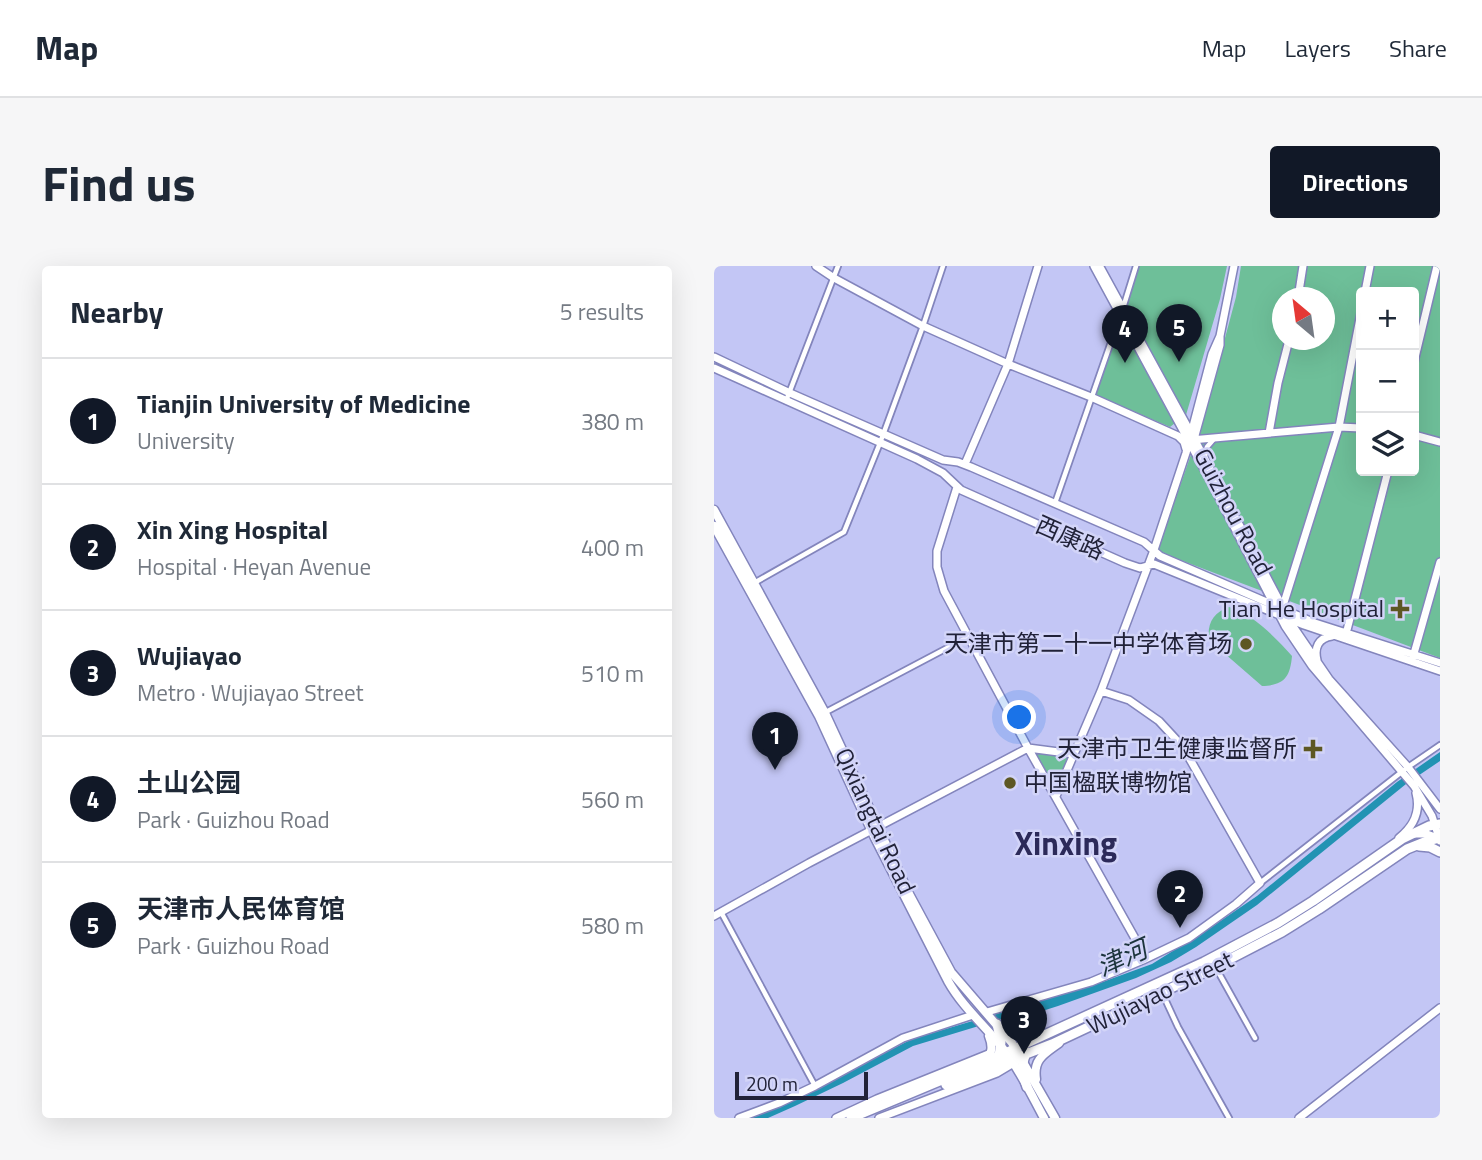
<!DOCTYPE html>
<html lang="en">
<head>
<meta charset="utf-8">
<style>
  :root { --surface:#fff; --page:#f6f6f7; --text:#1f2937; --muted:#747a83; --line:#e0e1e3; --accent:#111827 }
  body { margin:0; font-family:"Titillium Web","Noto Sans SC",sans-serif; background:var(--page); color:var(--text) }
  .controls { position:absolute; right:21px; top:21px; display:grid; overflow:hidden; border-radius:7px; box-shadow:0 7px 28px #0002 }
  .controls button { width:63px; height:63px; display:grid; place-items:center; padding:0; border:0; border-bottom:2px solid var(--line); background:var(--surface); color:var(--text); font:35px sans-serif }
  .compass { position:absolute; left:558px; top:21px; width:63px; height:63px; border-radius:50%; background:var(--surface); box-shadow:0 7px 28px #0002; rotate:331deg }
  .scale { position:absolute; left:21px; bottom:18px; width:133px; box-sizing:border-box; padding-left:7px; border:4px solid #212238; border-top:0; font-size:19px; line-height:24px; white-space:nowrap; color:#212238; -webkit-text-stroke:5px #d2d4f8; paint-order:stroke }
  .you { position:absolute; left:306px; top:452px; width:24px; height:24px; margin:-18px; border:5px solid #fff; border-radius:50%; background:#1a73e8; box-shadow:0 0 0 10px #1a73e833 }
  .badge { display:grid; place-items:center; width:46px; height:46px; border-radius:50%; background:var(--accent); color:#fff; font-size:23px; font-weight:700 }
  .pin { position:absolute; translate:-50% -58px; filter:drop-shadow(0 2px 4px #0008) }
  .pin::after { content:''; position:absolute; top:37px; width:24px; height:21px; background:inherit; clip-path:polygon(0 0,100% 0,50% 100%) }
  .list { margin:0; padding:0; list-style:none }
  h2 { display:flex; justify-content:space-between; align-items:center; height:91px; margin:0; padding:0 28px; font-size:30px }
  h2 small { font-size:23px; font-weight:400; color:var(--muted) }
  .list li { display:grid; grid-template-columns:46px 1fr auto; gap:21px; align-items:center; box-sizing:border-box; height:126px; padding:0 28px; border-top:2px solid var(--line) }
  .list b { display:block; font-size:26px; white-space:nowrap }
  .list p { margin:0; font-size:23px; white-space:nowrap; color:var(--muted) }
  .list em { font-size:23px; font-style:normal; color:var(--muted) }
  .icon { flex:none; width:38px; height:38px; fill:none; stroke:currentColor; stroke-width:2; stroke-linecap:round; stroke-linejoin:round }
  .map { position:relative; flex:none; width:726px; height:852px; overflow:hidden; border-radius:7px }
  header { display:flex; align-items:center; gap:42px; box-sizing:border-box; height:98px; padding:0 35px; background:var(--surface); border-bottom:2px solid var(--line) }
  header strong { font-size:33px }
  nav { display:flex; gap:38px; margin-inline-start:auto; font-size:24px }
  .intro { display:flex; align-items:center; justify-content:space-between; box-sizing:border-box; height:168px; padding:0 42px }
  h1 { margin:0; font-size:49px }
  .button { padding:18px 32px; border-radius:7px; background:var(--accent); color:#fff; font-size:24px; font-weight:700 }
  main { display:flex; gap:42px; padding:0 42px }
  aside { flex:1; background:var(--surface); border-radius:7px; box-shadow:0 7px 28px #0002 }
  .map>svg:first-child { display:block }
</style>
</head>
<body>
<header>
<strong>Map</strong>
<nav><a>Map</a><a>Layers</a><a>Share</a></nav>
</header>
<div class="intro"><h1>Find us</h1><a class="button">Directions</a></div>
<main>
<aside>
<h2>Nearby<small>5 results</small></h2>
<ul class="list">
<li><span class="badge">1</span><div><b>Tianjin University of Medicine</b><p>University</p></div><em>380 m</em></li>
<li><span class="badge">2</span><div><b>Xin Xing Hospital</b><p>Hospital · Heyan Avenue</p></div><em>400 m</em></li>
<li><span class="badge">3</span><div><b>Wujiayao</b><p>Metro · Wujiayao Street</p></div><em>510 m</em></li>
<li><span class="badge">4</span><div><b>土山公园</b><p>Park · Guizhou Road</p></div><em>560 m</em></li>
<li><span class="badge">5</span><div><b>天津市人民体育馆</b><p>Park · Guizhou Road</p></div><em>580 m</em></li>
</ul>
</aside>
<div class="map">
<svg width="726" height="852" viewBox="0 0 726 852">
  <rect width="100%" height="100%" fill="#c3c6f5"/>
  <!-- green -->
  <path fill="#6ebf99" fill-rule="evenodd" d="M425,0H513L506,33L472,149L412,42Z
    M527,0H726V392L445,286L444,283L489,154L522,31ZM647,26H700V205H647ZM568,32H610V74H568Z
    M405,62L412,65L461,157L456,161L381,129Z
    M515,341C537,346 563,373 578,390C576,412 570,419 548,420L495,374C493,357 499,347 515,341Z
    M312,481L358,487L339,529Z"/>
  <!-- water -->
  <path fill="#2293b3" d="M726,486V495L692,518L543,639L482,681L457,696L422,712L344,740L322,747L291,752L199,780L129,817L81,840L54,852H35L96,825L198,773L383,718L438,698L502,658L543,630L683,516Z"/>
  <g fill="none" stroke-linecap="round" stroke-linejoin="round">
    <!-- street casing -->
    <g stroke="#8385bc" stroke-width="8">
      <path id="street" d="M409,42L422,0
        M72,135L124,0
        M491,190L493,181L499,174
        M341,237L406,50
        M40,317L130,266L166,177L209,60L229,0
        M110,447L254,371
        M546,617L694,501L726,479
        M7,646L101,820
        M502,702L541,772
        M451,733L464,761L515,852"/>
    </g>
    <!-- secondary casing -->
    <g stroke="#8385bc" stroke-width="10">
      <path id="secondary" d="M102,0L120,12L209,60L294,98L377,131L464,170L470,176L472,183
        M380,0L497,216L571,360L598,400L700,520L718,550L726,575
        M386,1L484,180L569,342
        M651,26L656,0
        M584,32L589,0
        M0,91L76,127L229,194L244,196L257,201L430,276L446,290L601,357L726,397
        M700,96L723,0
        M0,102L203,193L229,207L247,224L411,297L426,302L440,298L590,359L726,405
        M555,167L564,117L575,74
        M700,169L726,176
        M480,173L506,79V70L520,0
        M477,174L625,161L647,162
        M251,198L294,98L324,0
        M243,221L223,285V301L230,325L314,482L432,692
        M568,343L625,161L647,47
        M574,353L615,413L694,501L726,543
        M632,368L674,205
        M699,391L726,296
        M603,394C600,382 604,372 618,370
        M342,530L387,425L440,284L472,187L498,88L506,70
        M700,568H713L726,573
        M685,572C700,560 707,546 702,527
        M0,650L95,597L314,482L360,488
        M273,746L377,716L429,694L475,672L522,638L546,617L469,481L445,455L415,434L387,425
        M25,852L65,837L101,820L189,772L259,749
        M122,852L163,833L277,787
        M165,852L283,807L303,795
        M585,852L726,742"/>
    </g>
    <!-- primary casing -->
    <g stroke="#8385bc" stroke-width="11">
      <path id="primary" d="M0,244L111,447L195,628L237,706L298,777L341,852
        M0,260L105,450L161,572L234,715C248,740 269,758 287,780C305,802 317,828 330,852
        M269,796C279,789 279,780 275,770
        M322,813C319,793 330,788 345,777"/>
    </g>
    <!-- highway casing -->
    <g stroke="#8385bc" stroke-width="12">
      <path id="highway" d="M705,580L716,581L726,586
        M283,758L287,776L285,790
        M313,786C306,797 309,809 313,821
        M232,819L338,778L489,707L568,666L605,643L693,583L713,575L726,572
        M137,852L278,793L490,696L564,657L599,635L688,573L715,560L726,558"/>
    </g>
    <!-- street -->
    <use href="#street" stroke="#fff" stroke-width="4.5"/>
    <!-- secondary -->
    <use href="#secondary" stroke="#fff" stroke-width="7"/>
    <!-- primary -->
    <use href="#primary" stroke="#fff" stroke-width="8"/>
    <!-- highway -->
    <use href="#highway" stroke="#fff" stroke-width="9"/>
  </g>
  <!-- markers -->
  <g fill="#5d5723" stroke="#d2d4f8" stroke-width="2.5">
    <path d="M682.5 332.5h7v7h7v7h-7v7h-7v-7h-7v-7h7z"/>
    <circle cx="532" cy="378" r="7"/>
    <path d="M595.5 472.5h7v7h7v7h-7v7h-7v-7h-7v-7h7z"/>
    <circle cx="296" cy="517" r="7"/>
  </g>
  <g text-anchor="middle" stroke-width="5" stroke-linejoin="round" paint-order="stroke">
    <!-- street labels -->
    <g font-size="24" fill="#212238" stroke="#d2d4f8">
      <text transform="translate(519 246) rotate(62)" y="8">Guizhou Road</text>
      <text transform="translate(356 272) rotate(24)" y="8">西康路</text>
      <text transform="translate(161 555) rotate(65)" y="8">Qixiangtai Road</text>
      <text transform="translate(446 727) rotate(-26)" y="8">Wujiayao Street</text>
    </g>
    <!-- poi labels -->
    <g font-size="24" fill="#212238" stroke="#d2d4f8" text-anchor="end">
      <text x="670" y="351">Tian He Hospital</text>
      <text x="518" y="386">天津市第二十一中学体育场</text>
      <text x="583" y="491">天津市卫生健康监督所</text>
      <text x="310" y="525" text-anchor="start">中国楹联博物馆</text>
    </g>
    <!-- water labels -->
    <g font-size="26" font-style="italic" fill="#1c343c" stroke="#d2d4f8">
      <text transform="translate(408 692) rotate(-24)" y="9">津河</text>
    </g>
    <!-- district labels -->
    <g font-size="32" font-weight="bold" fill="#2c2a59" stroke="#d2d4f8">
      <text x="352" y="589">Xinxing</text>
    </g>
  </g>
</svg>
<div class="controls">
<button>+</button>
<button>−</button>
<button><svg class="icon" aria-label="layers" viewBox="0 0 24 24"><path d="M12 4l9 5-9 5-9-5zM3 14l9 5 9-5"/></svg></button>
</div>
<svg class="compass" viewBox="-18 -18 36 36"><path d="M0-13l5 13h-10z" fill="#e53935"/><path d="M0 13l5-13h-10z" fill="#747a83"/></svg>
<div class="scale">200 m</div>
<div class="you"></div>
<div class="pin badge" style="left:61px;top:504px">1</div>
<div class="pin badge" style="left:466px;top:662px">2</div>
<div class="pin badge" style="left:310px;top:788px">3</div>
<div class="pin badge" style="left:411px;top:97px">4</div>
<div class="pin badge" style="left:465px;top:96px">5</div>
</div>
</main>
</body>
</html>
